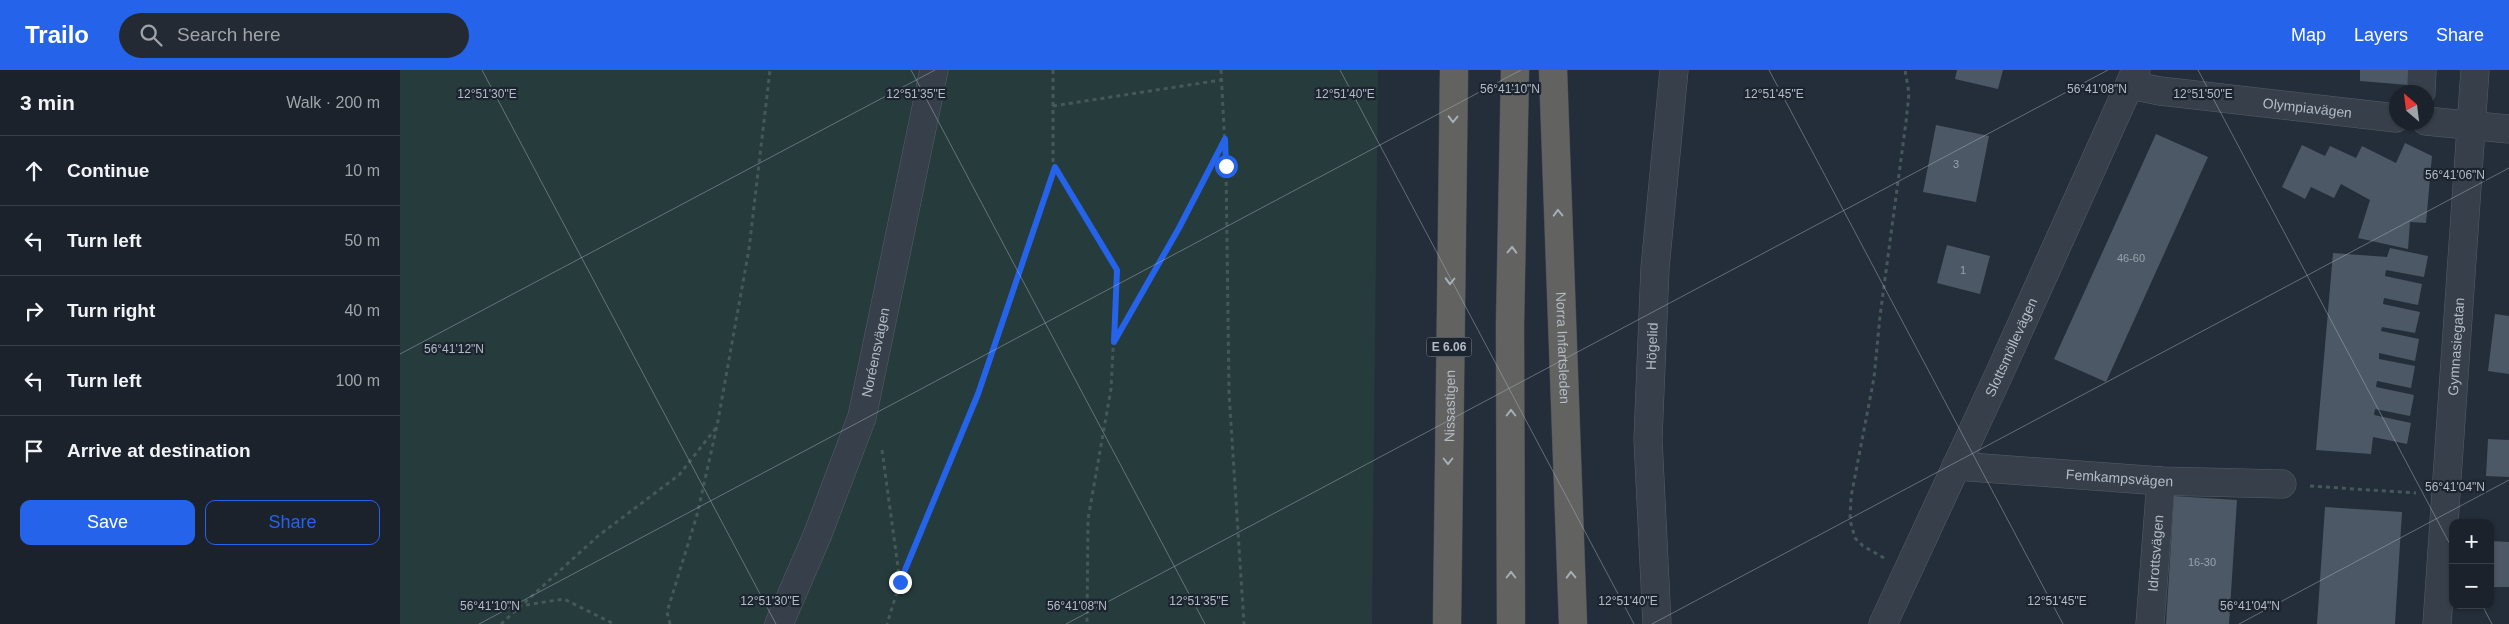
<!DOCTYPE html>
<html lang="en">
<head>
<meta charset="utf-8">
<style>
  :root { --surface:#1b222c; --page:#242a34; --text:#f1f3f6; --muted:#a0a4a9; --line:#393f48; --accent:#2563eb }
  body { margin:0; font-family:Helvetica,sans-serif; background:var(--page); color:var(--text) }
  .controls { position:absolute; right:15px; bottom:15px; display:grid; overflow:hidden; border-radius:10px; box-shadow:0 1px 4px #0004 }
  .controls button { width:45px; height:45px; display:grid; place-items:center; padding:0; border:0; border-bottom:1px solid var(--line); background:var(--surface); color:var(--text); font:25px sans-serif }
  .compass { position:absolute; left:1989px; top:15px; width:45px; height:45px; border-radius:50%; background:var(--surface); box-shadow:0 1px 4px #0004; rotate:332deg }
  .stop { position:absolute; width:15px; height:15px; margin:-11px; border:4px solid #2563eb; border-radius:50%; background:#fff }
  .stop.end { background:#2563eb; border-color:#fff; box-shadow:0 1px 5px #0008 }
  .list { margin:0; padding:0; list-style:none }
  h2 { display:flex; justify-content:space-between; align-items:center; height:65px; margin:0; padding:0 20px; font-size:21px }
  h2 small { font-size:16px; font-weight:400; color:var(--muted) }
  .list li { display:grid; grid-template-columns:32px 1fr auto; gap:15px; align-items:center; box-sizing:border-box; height:70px; padding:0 20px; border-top:1px solid var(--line) }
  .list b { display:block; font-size:19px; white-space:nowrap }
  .list em { font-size:16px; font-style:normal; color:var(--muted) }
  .actions { display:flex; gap:10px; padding:15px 20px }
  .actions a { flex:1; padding:11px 0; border:1px solid var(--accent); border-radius:10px; text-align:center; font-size:18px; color:var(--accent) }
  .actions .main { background:var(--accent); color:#fff }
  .icon { flex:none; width:28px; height:28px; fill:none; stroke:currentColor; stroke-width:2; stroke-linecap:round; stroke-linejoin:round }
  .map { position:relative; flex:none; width:2109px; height:554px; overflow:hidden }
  header { display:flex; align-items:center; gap:30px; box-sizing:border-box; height:70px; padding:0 25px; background:var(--accent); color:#fff }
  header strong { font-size:24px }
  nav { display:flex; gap:28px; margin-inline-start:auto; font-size:18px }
  .search { width:350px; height:45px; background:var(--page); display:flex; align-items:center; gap:12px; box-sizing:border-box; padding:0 18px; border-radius:28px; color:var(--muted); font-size:19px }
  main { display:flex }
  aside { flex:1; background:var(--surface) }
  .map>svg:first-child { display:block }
</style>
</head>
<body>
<header>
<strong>Trailo</strong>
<div class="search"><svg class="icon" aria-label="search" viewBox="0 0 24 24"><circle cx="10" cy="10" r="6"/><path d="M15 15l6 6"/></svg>Search here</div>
<nav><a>Map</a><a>Layers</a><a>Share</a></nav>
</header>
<main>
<aside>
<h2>3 min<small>Walk · 200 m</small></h2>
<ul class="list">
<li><svg class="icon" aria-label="ahead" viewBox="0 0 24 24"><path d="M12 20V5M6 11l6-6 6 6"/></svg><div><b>Continue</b></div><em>10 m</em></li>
<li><svg class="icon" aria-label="left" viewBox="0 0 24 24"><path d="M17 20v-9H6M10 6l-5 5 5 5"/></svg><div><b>Turn left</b></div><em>50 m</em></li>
<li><svg class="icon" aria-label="right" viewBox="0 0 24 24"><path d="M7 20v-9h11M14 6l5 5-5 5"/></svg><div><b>Turn right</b></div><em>40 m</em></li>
<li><svg class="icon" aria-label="left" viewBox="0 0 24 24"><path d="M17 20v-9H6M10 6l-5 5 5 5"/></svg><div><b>Turn left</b></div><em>100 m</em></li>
<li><svg class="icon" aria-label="arrive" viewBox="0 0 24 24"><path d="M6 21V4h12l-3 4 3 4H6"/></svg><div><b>Arrive at destination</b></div></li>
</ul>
<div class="actions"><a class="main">Save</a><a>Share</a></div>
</aside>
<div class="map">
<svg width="2109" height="554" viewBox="0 0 2109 554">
  <rect width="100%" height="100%" fill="#242e3a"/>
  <!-- green -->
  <path fill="#263b3c" d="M0,0H978L972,554H0Z"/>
  <!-- building -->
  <path fill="#4c5865" d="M1557,0H1603L1598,19L1555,9Z
    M1960,0H2009L2008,15L1960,11Z
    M1536,55L1589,66L1576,132L1523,122Z
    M1756,64L1808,87L1706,312L1654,289Z
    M2005,73L2032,86L2026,153L2010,152L2008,179L1958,168L1970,130L1941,114L1934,128L1911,117L1905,129L1882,117L1902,75L1925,86L1930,76L1956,88L1962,76L1996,93Z
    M1547,175L1590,186L1580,224L1537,213Z
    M1990,178L2028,186L2024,207L1986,200L1985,206L2022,214L2018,235L1984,228L1983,234L2020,242L2015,263L1982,257L1981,261L2019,269L2015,291L1979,283V289L2015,296L2011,318L1977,311L1976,317L2014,325L2010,346L1975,339L1974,345L2011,353L2007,374L1973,367L1971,384L1916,380L1933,183L1987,187Z
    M2095,244L2109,246V304L2088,301Z
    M2088,369L2109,370V407L2086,406Z
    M1774,426L1837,430L1829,554H1766Z
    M1925,437L2002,442L1995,554H1917Z
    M2090,471L2109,472V517H2090Z"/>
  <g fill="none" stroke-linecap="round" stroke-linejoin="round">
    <!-- minor casing -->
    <g stroke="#555e68" stroke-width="29">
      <g id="minor">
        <path id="s1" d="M1730,15L1760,21L1996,48"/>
        <path d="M2021,22L2022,0"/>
        <path d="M2026,51L2109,59"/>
        <path id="s2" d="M1556,396L1761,411L1882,414"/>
        <path id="s3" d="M379,554L417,466L462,347L534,0"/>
        <path id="s4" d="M1750,554L1761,411"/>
        <path id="s5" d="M2037,554L2075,0"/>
      </g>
    </g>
    <!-- tertiary casing -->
    <g stroke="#555e68" stroke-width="29">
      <g id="tertiary">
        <path id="s6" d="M1257,554L1248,369L1255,198L1274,0"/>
        <path id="s7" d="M1483,554L1600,302L1736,0"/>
      </g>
    </g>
    <!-- trunk casing -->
    <g stroke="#424b55" stroke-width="29">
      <g id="trunk">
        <path id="s8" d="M1153,0L1173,554"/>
        <path id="s9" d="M1047,554L1054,0"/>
        <path d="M1111,554L1110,255L1115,0"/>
      </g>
    </g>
    <!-- path -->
    <path stroke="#45585a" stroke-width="3" stroke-dasharray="4 4" stroke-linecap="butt" d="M653,0V95L717,200L711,319L688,449L687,554
      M821,0L826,96L829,323L844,554
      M653,36L821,10
      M715,270L779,158L824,70
      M482,380L500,512L487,554
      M1910,416L2016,423
      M1484,488L1463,476L1455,468L1450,450L1451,427L1474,308L1480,246L1506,52L1509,23L1505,0
      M500,512L578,324L655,97
      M126,535L164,529L214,554
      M101,554L198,466L279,405L316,358
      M270,554L267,542L297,445L317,356L349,179L370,0"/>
    <!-- minor -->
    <use href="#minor" stroke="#37404a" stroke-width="28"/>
    <!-- tertiary -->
    <use href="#tertiary" stroke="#37404a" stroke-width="28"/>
    <!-- trunk -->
    <use href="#trunk" stroke="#626260" stroke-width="28"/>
  </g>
  <!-- one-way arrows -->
  <defs><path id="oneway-chevron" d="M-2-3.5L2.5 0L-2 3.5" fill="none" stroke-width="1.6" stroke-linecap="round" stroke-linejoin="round" transform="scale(1.25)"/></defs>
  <g stroke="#a6aeb7">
    <use href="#oneway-chevron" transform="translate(1053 49) rotate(91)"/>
    <use href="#oneway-chevron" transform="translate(1158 143) rotate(-92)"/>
    <use href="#oneway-chevron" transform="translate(1112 180) rotate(-89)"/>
    <use href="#oneway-chevron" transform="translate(1050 211) rotate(91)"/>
    <use href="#oneway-chevron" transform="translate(1111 343) rotate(-90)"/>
    <use href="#oneway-chevron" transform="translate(1048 391) rotate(90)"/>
    <use href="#oneway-chevron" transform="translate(1111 505) rotate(-90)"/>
    <use href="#oneway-chevron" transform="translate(1171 505) rotate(-92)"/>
  </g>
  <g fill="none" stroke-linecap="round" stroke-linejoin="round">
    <!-- route -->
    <path stroke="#2563eb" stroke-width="6" d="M500,512L578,324L655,97L717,200L714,272L779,158L825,69L826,96"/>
  </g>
  <!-- ticks -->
  <path fill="none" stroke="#b2bbc6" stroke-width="1" stroke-opacity="0.45" d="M82,0L376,554M511,0L805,554M940,0L1234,554M1369,0L1663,554M1798,0L2053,480M0,284L535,0M2082,535L2092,554M79,554L1121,0M666,554L1708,0M1252,554L2109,98M1839,554L2109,410"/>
  <g text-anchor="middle" stroke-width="4.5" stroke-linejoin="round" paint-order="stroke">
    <!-- number labels -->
    <g font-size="11" fill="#98a2ae">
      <text x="1556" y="98">3</text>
      <text x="1731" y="192">46-60</text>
      <text x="1563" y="204">1</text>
      <text x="1802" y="496">16-30</text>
    </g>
    <!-- shield labels -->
    <rect fill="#1c252f" stroke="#858e99" stroke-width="1" x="1026.5" y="267.5" width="45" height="19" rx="4"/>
    <g font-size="12" font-weight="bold" fill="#b2bbc6">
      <text x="1049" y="281">E 6.06</text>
    </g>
    <!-- street labels -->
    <g font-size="14" fill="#b2bbc6" stroke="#1c252f">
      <text dy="5" stroke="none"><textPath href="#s1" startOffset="179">Olympiavägen</textPath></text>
      <text dy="5" stroke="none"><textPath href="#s8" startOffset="278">Norra Infartsleden</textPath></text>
      <text dy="5" stroke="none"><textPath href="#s6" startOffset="278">Högelid</textPath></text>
      <text dy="5" stroke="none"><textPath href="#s5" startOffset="278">Gymnasiegatan</textPath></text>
      <text dy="5" stroke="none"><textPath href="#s7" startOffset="305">Slottsmöllevägen</textPath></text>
      <text dy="5" stroke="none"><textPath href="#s3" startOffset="289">Noréensvägen</textPath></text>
      <text dy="5" stroke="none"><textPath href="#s9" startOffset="218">Nissastigen</textPath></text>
      <text dy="5" stroke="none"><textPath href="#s2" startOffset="164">Femkampsvägen</textPath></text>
      <text dy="5" stroke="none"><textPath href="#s4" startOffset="71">Idrottsvägen</textPath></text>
    </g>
  </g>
  <g font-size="12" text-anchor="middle" fill="#b2bbc6" stroke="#1c252f" stroke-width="4.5" stroke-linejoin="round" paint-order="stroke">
    <text x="1110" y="23">56°41'10"N</text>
    <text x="1697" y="23">56°41'08"N</text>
    <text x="87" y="28">12°51'30"E</text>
    <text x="516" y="28">12°51'35"E</text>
    <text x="945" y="28">12°51'40"E</text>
    <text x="1374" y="28">12°51'45"E</text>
    <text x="1803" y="28">12°51'50"E</text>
    <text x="2055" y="109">56°41'06"N</text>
    <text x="54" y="283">56°41'12"N</text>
    <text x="2055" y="421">56°41'04"N</text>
    <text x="370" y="535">12°51'30"E</text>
    <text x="799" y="535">12°51'35"E</text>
    <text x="1228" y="535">12°51'40"E</text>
    <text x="1657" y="535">12°51'45"E</text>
    <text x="90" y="540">56°41'10"N</text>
    <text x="677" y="540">56°41'08"N</text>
    <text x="1850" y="540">56°41'04"N</text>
  </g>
</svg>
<div class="controls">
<button>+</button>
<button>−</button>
</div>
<svg class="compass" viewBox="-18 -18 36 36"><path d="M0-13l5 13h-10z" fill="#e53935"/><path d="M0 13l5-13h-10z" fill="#a0a4a9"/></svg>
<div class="stop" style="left:826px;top:96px"></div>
<div class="stop end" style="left:500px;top:512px"></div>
</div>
</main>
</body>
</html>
